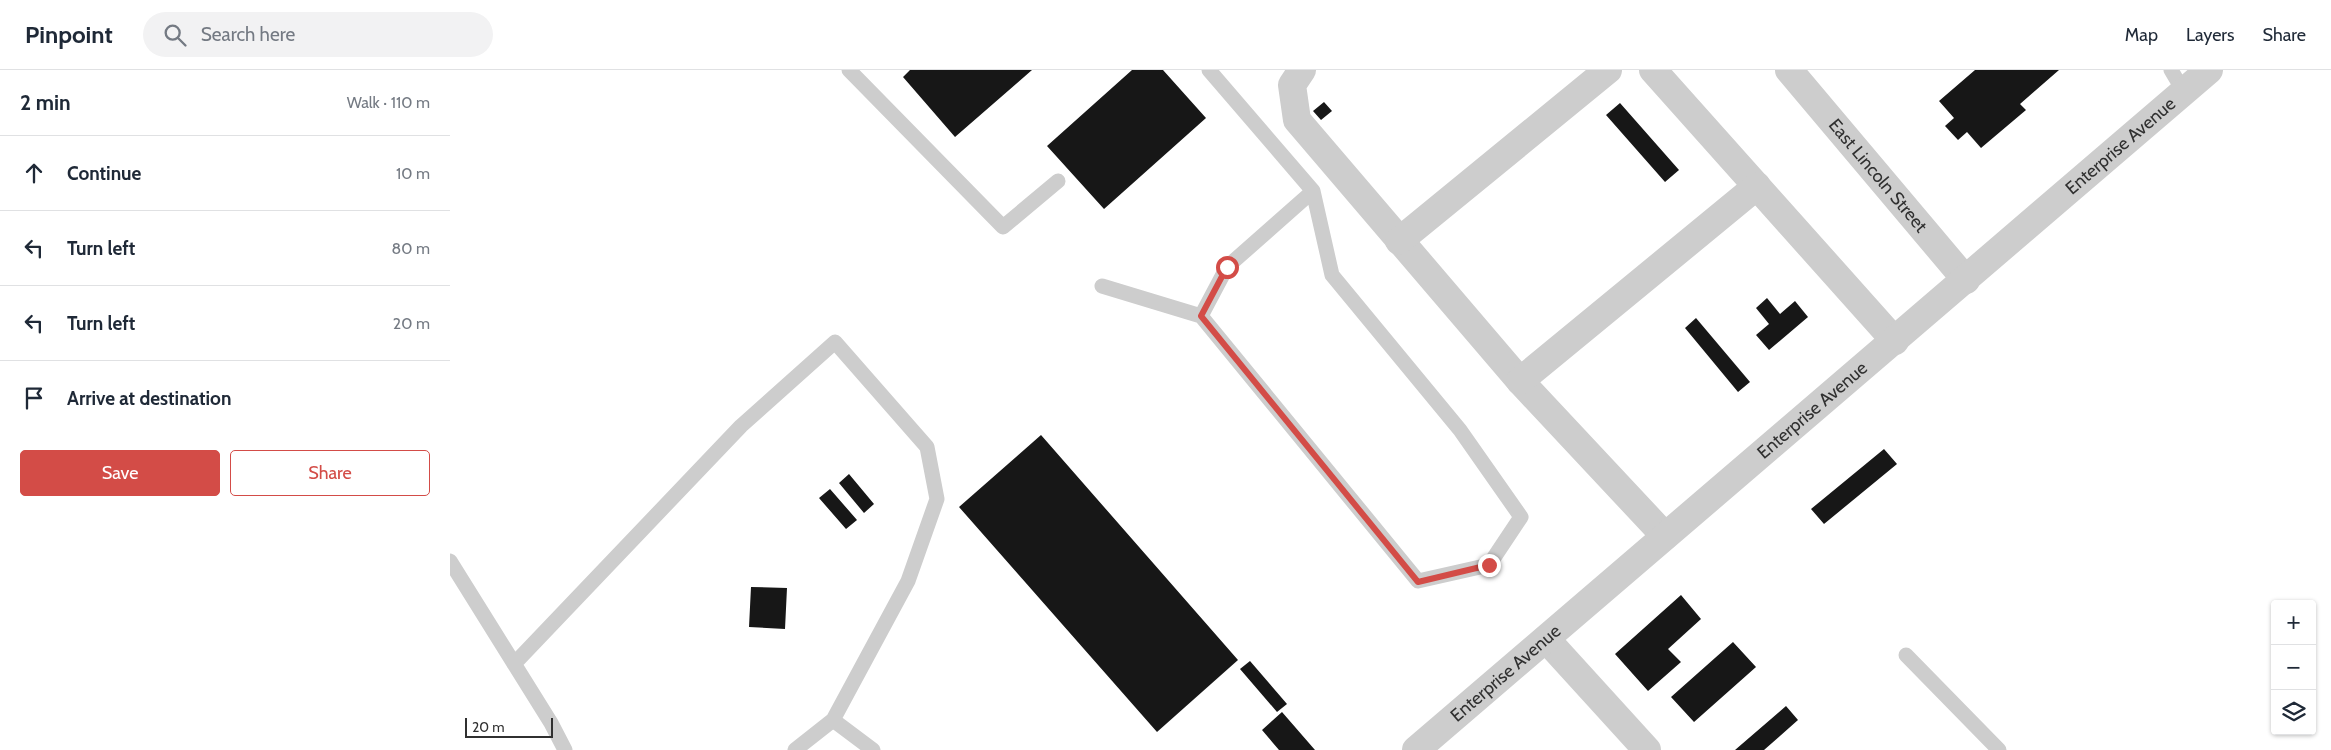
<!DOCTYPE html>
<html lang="en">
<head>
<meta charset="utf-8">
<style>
  :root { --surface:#fff; --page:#f2f2f3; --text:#1f2937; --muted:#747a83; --line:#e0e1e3; --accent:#d34c47 }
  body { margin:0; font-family:Cabin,sans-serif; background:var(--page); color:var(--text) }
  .controls { position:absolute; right:15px; bottom:15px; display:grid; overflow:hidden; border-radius:5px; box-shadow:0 1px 4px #0004 }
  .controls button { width:45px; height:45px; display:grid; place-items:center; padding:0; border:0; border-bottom:1px solid var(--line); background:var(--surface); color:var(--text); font:25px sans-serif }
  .scale { position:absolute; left:15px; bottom:12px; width:88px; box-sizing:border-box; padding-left:5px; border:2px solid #303030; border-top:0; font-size:14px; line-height:18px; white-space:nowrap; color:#303030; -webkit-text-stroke:4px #fff; paint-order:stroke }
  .stop { position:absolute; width:15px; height:15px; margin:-11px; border:4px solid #d34c47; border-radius:50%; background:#fff }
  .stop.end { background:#d34c47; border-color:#fff; box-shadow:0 1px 5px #0008 }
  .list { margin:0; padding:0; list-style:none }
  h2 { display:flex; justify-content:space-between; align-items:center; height:65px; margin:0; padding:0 20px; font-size:21px }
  h2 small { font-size:16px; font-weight:400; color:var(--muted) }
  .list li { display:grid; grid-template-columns:32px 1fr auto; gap:15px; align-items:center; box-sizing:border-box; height:75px; padding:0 20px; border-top:1px solid var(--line) }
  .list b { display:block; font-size:19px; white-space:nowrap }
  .list em { font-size:16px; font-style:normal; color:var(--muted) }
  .actions { display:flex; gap:10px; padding:15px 20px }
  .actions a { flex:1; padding:11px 0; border:1px solid var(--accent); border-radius:5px; text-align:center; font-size:18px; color:var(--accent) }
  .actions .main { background:var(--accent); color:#fff }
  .icon { flex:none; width:28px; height:28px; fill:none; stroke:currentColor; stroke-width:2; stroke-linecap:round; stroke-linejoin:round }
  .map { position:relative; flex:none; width:1881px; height:680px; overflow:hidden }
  header { display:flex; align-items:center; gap:30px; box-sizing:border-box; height:70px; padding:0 25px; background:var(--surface); border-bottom:1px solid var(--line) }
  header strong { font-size:24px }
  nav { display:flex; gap:28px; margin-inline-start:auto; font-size:18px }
  .search { width:350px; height:45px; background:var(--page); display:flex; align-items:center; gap:12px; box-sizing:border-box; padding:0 18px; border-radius:28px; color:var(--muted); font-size:19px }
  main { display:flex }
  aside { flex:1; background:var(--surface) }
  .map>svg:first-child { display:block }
</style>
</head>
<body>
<header>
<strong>Pinpoint</strong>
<div class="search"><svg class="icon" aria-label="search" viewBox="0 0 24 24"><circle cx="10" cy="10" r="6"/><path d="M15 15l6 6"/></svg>Search here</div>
<nav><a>Map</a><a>Layers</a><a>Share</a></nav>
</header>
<main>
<aside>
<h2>2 min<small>Walk · 110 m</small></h2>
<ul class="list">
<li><svg class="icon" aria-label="ahead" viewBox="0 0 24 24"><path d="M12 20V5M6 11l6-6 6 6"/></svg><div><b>Continue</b></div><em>10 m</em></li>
<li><svg class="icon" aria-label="left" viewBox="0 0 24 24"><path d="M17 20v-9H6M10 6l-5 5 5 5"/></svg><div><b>Turn left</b></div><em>80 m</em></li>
<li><svg class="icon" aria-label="left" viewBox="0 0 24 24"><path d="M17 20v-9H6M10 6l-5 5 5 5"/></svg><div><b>Turn left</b></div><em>20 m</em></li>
<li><svg class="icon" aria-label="arrive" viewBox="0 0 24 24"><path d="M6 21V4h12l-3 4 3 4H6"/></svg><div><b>Arrive at destination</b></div></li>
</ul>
<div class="actions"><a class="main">Save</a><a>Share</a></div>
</aside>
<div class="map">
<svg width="1881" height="680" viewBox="0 0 1881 680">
  <rect width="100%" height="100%" fill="#fff"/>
  <!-- building -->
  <path fill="#171717" d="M460,0H582L505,67L453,7Z
    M682,0H713L756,48L654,139L597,76Z
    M1525,0H1609L1570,34L1576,40L1531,78L1517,62L1508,70L1495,56L1504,48L1489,31Z
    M874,32L882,41L871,50L863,41Z
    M1170,33L1229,100L1215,112L1156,45Z
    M1317,228L1330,244L1345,231L1358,247L1319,280L1306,265L1319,254L1306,238Z
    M1246,248L1300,312L1288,322L1235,258Z
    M591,365L788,590L707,662L509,437Z
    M1434,379L1447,394L1374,454L1361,439Z
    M399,404L424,434L414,443L389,413Z
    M380,419L407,450L396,459L369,428Z
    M301,517L337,518L335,559L299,557Z
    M1231,525L1251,549L1218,579L1231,592L1198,621L1165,584Z
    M1283,572L1306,597L1244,652L1221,627Z
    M800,591L837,634L827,642L790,599Z
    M1336,636L1348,650L1314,680H1285Z
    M832,642L865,680H829L812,660Z"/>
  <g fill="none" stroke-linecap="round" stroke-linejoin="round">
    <!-- service -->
    <path stroke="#cdcdcd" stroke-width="15" d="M399,0L553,157L608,111
      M759,0L863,121L882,205L1010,360L1071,447L1039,495L968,511L751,246L777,197L863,121
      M1721,0L1734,22
      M652,216L751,246
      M0,491L101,653L115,680
      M1456,585L1549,680
      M64,594L291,356L385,272L477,377L487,429L458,511L383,650L345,680
      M383,650L423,680"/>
    <!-- minor -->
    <g stroke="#cdcdcd" stroke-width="28">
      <path d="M852,0L842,15L847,50L1070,311L1215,466"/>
      <path d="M1203,0L1445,271"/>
      <path id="s1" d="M1339,0L1516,210"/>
      <path d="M949,171L1158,0"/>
      <path d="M1070,311L1307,116"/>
      <path d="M1096,569L1197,680"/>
      <path id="s2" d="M966,680L1759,0"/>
    </g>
  </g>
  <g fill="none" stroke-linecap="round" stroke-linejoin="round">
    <!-- route -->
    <path stroke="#d34c47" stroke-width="6" d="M777,197L751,246L968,512L1039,495"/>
  </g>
  <g text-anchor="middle" stroke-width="5" stroke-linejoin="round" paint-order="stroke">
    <!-- street labels -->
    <g font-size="18" fill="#303030" stroke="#fff">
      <text dy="6" stroke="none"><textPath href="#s2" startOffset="928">Enterprise Avenue</textPath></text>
      <text dy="6" stroke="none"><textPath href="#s1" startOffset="138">East Lincoln Street</textPath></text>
      <text dy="6" stroke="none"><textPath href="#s2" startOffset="522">Enterprise Avenue</textPath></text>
      <text dy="6" stroke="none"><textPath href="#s2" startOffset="118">Enterprise Avenue</textPath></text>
    </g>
  </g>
</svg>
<div class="controls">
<button>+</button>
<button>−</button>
<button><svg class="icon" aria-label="layers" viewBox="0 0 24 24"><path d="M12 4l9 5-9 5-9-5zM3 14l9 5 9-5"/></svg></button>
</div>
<div class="scale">20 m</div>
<div class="stop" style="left:777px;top:197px"></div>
<div class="stop end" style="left:1039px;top:495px"></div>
</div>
</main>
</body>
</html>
